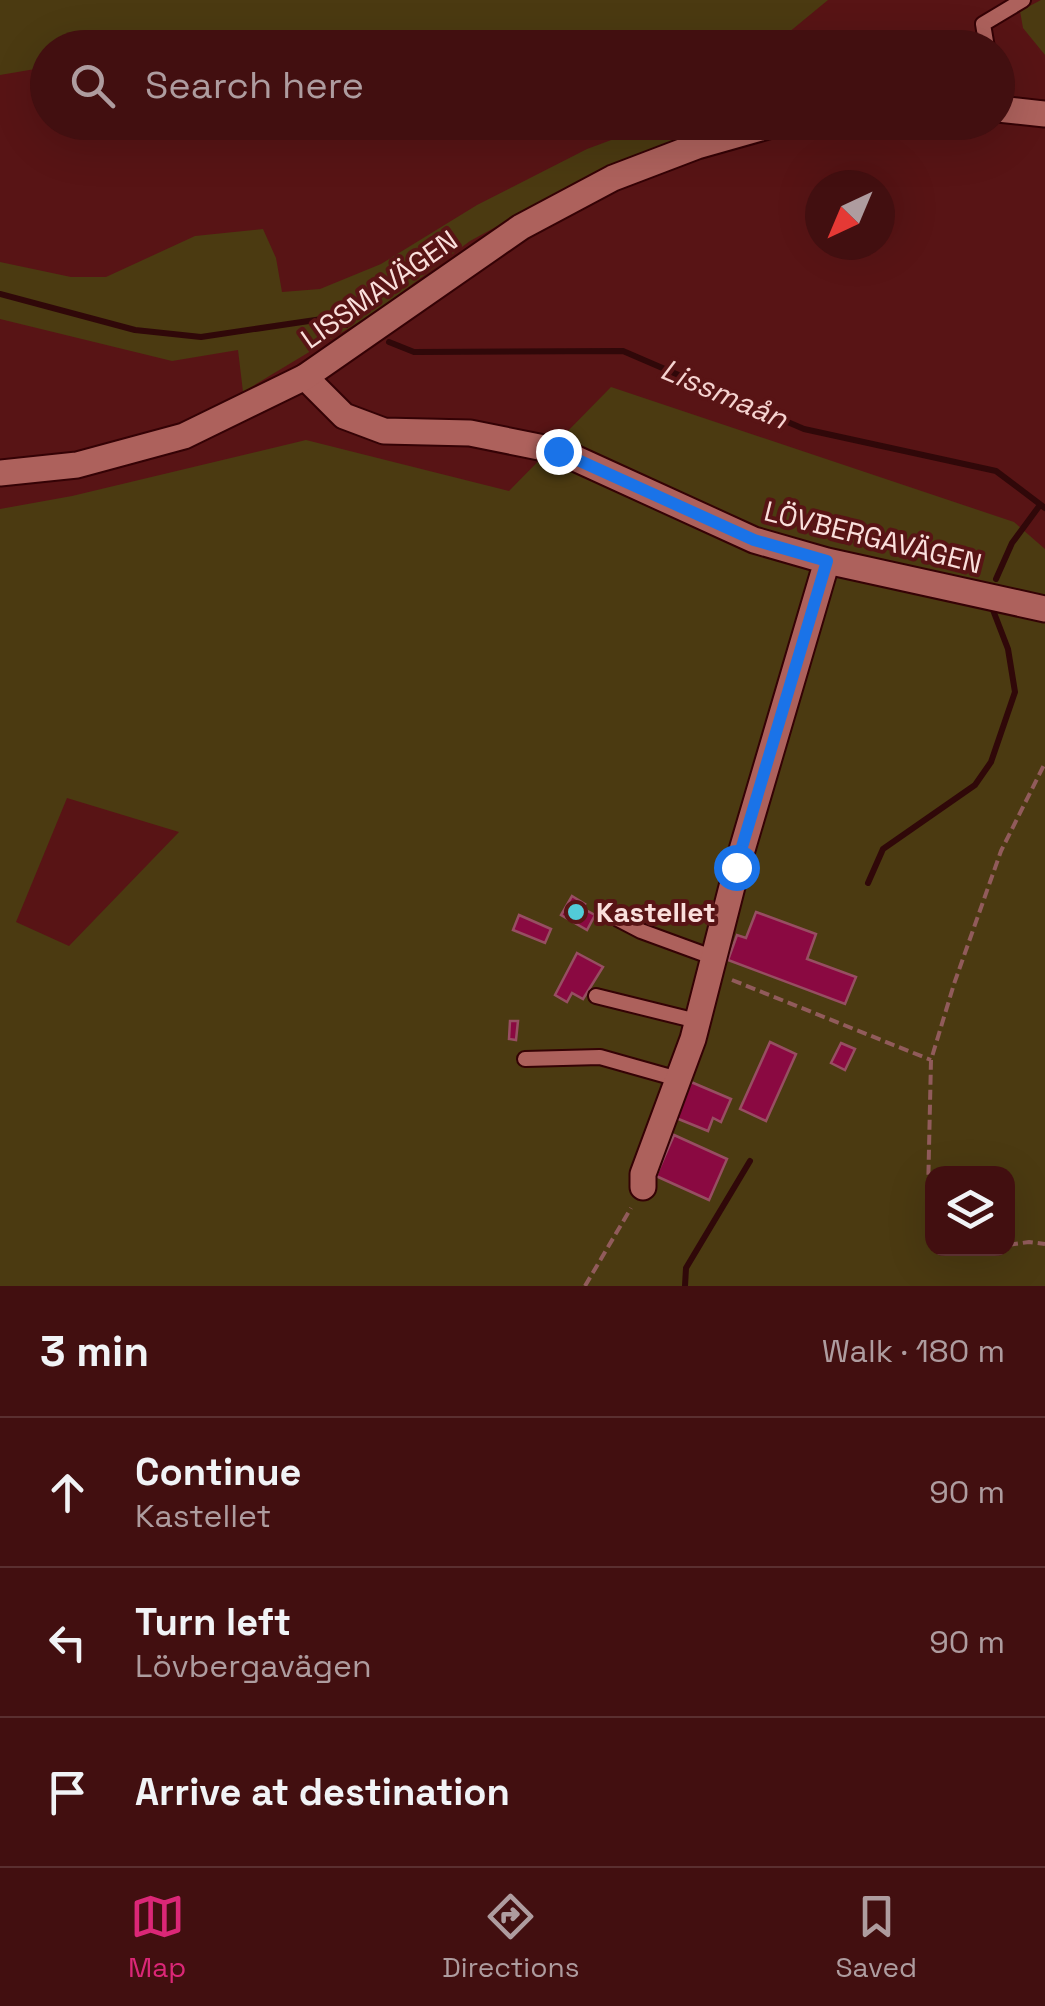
<!DOCTYPE html>
<html lang="en">
<head>
<meta charset="utf-8">
<style>
  :root { --surface:#420f10; --page:#491819; --text:#f1f3f6; --muted:#ae9c9f; --line:#5a2f30; --accent:#db2777 }
  body { margin:0; font-family:"Space Grotesk",sans-serif; background:var(--page); color:var(--text) }
  .controls { position:absolute; right:30px; bottom:30px; display:grid; overflow:hidden; border-radius:20px; box-shadow:0 10px 40px #0002 }
  .controls button { width:90px; height:90px; display:grid; place-items:center; padding:0; border:0; border-bottom:2px solid var(--line); background:var(--surface); color:var(--text); font:50px sans-serif }
  .compass { position:absolute; left:805px; top:170px; width:90px; height:90px; border-radius:50%; background:var(--surface); box-shadow:0 10px 40px #0002; rotate:224deg }
  .stop { position:absolute; width:30px; height:30px; margin:-22px; border:8px solid #1a73e8; border-radius:50%; background:#fff }
  .stop.end { background:#1a73e8; border-color:#fff; box-shadow:0 2px 10px #0008 }
  .list { margin:0; padding:0; list-style:none }
  h2 { display:flex; justify-content:space-between; align-items:center; height:130px; margin:0; padding:0 40px; font-size:42px }
  h2 small { font-size:32px; font-weight:400; color:var(--muted) }
  .list li { display:grid; grid-template-columns:65px 1fr auto; gap:30px; align-items:center; box-sizing:border-box; height:150px; padding:0 40px; border-top:2px solid var(--line) }
  .list b { display:block; font-size:38px; white-space:nowrap }
  .list p { margin:0; font-size:32px; white-space:nowrap; color:var(--muted) }
  .list em { font-size:32px; font-style:normal; color:var(--muted) }
  .icon { flex:none; width:55px; height:55px; fill:none; stroke:currentColor; stroke-width:2; stroke-linecap:round; stroke-linejoin:round }
  .map { position:relative; flex:none; width:1045px; height:1286px; overflow:hidden }
  .search { position:absolute; background:var(--surface); box-shadow:0 10px 40px #0002; left:30px; right:30px; top:30px; height:110px; display:flex; align-items:center; gap:25px; box-sizing:border-box; padding:0 35px; border-radius:55px; color:var(--muted); font-size:38px }
  .sheet { height:580px; background:var(--surface) }
  nav { display:flex; justify-content:space-around; align-items:center; box-sizing:border-box; height:140px; border-top:2px solid var(--line); background:var(--surface); font-size:28px; color:var(--muted) }
  nav a { display:grid; justify-items:center; gap:5px }
  nav .on { color:var(--accent) }
  .map>svg:first-child { display:block }
</style>
</head>
<body>
<div class="map">
<svg width="1045" height="1286" viewBox="0 0 1045 1286">
  <rect width="100%" height="100%" fill="#581415"/>
  <!-- green -->
  <path fill="#4b3a11" fill-rule="evenodd" d="M0,0H828L771,47L616,48L560,41L48,48L47,67L0,75Z
    M1041,0H1045V55L1023,28L1020,11Z
    M657,123H723L649,150L582,180L470,241L374,313L243,392L238,350L172,361L0,319V262L71,277H106L195,236L263,229L276,258L282,292L320,289L381,264L477,205L587,149Z
    M611,387L1014,522L1045,549V1286H0V509L72,496L306,440L509,491ZM67,798L179,832L69,946L16,922ZM932,1174H1008V1248H932Z"/>
  <g fill="none" stroke-linecap="round" stroke-linejoin="round">
    <!-- stream -->
    <path stroke="#300809" stroke-width="6" d="M0,294L135,330L201,337L329,318L346,325
      M389,342L414,352L623,351L804,429L996,471L1045,508
      M996,579L1012,543L1040,505
      M868,883L883,849L975,785L991,762L1015,692L1008,649L993,610
      M685,1286L686,1268L750,1161"/>
  </g>
  <!-- building -->
  <path fill="#8a0941" stroke="#974e62" stroke-width="2.5" d="M572,896L585,904L582,908L595,915L587,930L561,915Z
    M756,912L816,934L807,959L856,977L845,1004L728,960L737,935L746,938Z
    M519,915L551,929L545,943L513,930Z
    M577,953L603,967L583,999L572,993L567,1002L555,995Z
    M510,1021H518L516,1040L509,1039Z
    M770,1042L796,1054L766,1121L740,1109Z
    M841,1043L855,1049L845,1070L831,1063Z
    M691,1082L731,1099L721,1122L713,1118L708,1131L676,1118Z
    M674,1135L727,1159L709,1200L656,1176Z"/>
  <g fill="none" stroke-linecap="round" stroke-linejoin="round">
    <!-- lane casing -->
    <g stroke="#340205" stroke-width="18">
      <path id="lane" d="M987,48L983,24L1023,0
        M618,919L641,931L712,957
        M596,996L697,1021
        M525,1059L600,1057L678,1079"/>
    </g>
    <!-- street casing -->
    <g stroke="#340205" stroke-width="29">
      <path id="street" d="M305,377L344,416L384,431L470,433L559,451L754,540L827,561L1045,609
        M643,1187V1174L693,1039L737,867L827,561"/>
    </g>
    <!-- secondary casing -->
    <g stroke="#340205" stroke-width="29">
      <path id="secondary" d="M998,109L1045,114
        M0,473L77,465L184,436L305,377L521,227L613,178L697,146L782,122"/>
    </g>
    <!-- path -->
    <path stroke="#915b5b" stroke-width="4" stroke-dasharray="10 5" stroke-linecap="butt" d="M732,980L931,1060
      M932,1204L928,1193L931,1060L954,984L1001,851L1045,763
      M1008,1245L1029,1242L1045,1244
      M585,1286L631,1208"/>
    <!-- lane -->
    <use href="#lane" stroke="#ad615c" stroke-width="14"/>
    <!-- street -->
    <use href="#street" stroke="#ad615c" stroke-width="25"/>
    <!-- secondary -->
    <use href="#secondary" stroke="#ad615c" stroke-width="25"/>
  </g>
  <g fill="none" stroke-linecap="round" stroke-linejoin="round">
    <!-- route -->
    <path stroke="#1a73e8" stroke-width="12" d="M558,451L754,540L827,561L736,867"/>
  </g>
  <!-- markers -->
  <circle fill="#52cbd7" stroke="#581415" stroke-width="4" cx="576" cy="912" r="10"/>
  <g text-anchor="middle" stroke-width="8" stroke-linejoin="round" paint-order="stroke">
    <!-- street labels -->
    <g font-size="28" fill="#fadfdc" stroke="#581415">
      <text transform="translate(379 289) rotate(-35)" y="10">LISSMAVÄGEN</text>
      <text transform="translate(873 537) rotate(14)" y="10">LÖVBERGAVÄGEN</text>
    </g>
    <!-- poi labels -->
    <g font-size="28" font-weight="bold" fill="#fadfdc" stroke="#581415" text-anchor="start">
      <text x="596" y="922">Kastellet</text>
    </g>
    <!-- water labels -->
    <g font-size="30" font-style="italic" fill="#f5d3d0" stroke="#581415">
      <text transform="translate(724 394) rotate(23)" y="10">Lissmaån</text>
    </g>
  </g>
</svg>
<div class="controls">
<button><svg class="icon" aria-label="layers" viewBox="0 0 24 24"><path d="M12 4l9 5-9 5-9-5zM3 14l9 5 9-5"/></svg></button>
</div>
<svg class="compass" viewBox="-18 -18 36 36"><path d="M0-13l5 13h-10z" fill="#e53935"/><path d="M0 13l5-13h-10z" fill="#ae9c9f"/></svg>
<div class="stop" style="left:736px;top:867px"></div>
<div class="stop end" style="left:558px;top:451px"></div>
<div class="search"><svg class="icon" aria-label="search" viewBox="0 0 24 24"><circle cx="10" cy="10" r="6"/><path d="M15 15l6 6"/></svg>Search here</div>
</div>
<section class="sheet">
<h2>3 min<small>Walk · 180 m</small></h2>
<ul class="list">
<li><svg class="icon" aria-label="ahead" viewBox="0 0 24 24"><path d="M12 20V5M6 11l6-6 6 6"/></svg><div><b>Continue</b><p>Kastellet</p></div><em>90 m</em></li>
<li><svg class="icon" aria-label="left" viewBox="0 0 24 24"><path d="M17 20v-9H6M10 6l-5 5 5 5"/></svg><div><b>Turn left</b><p>Lövbergavägen</p></div><em>90 m</em></li>
<li><svg class="icon" aria-label="arrive" viewBox="0 0 24 24"><path d="M6 21V4h12l-3 4 3 4H6"/></svg><div><b>Arrive at destination</b></div></li>
</ul>
</section>
<nav>
<a class="on"><svg class="icon" aria-label="map" viewBox="0 0 24 24"><path d="M3 6l6-2 6 2 6-2v14l-6 2-6-2-6 2zM9 4v14M15 6v14"/></svg>Map</a>
<a><svg class="icon" aria-label="directions" viewBox="0 0 24 24"><path d="M12 3l9 9-9 9-9-9zM9 14v-3h6M13 9l2 2-2 2"/></svg>Directions</a>
<a><svg class="icon" aria-label="saved" viewBox="0 0 24 24"><path d="M7 4h10v16l-5-4-5 4z"/></svg>Saved</a>
</nav>
</body>
</html>
